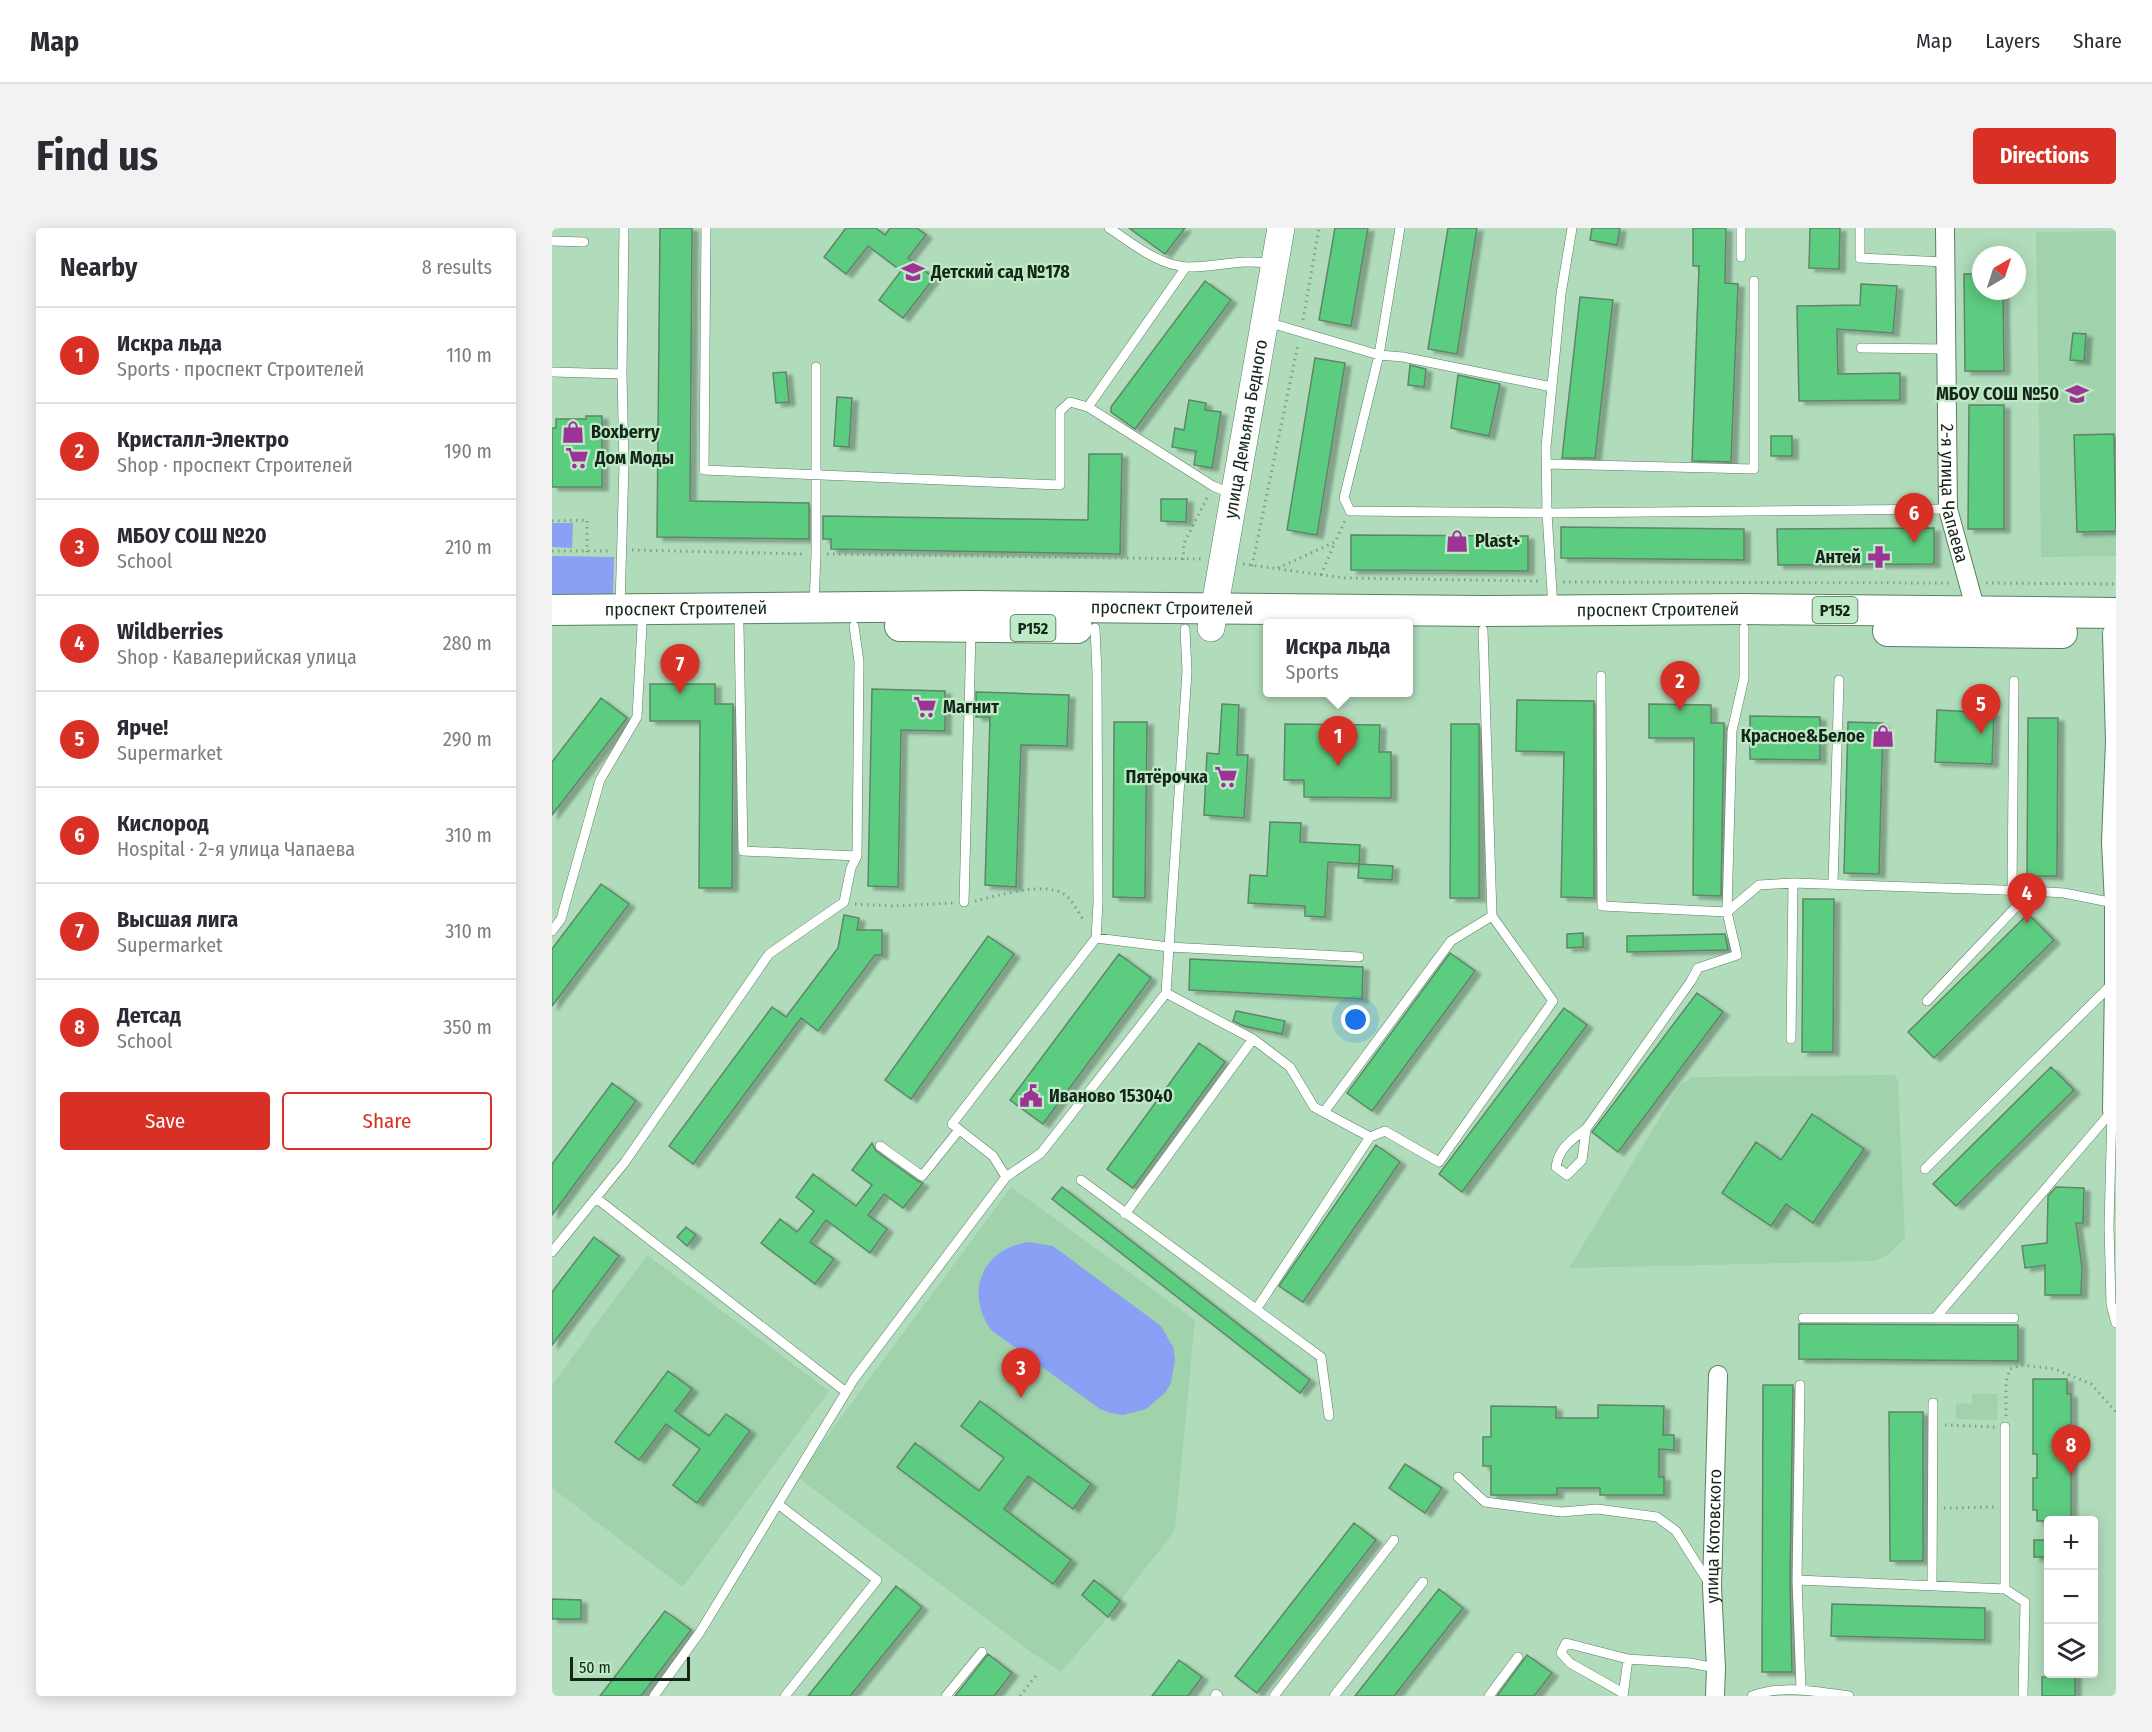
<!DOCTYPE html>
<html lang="en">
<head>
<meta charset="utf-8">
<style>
  :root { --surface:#fff; --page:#f2f2f3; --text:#2b2b33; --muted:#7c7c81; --line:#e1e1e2; --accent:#d93025 }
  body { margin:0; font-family:"Fira Sans Condensed",sans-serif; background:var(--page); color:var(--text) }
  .controls { position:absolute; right:18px; bottom:18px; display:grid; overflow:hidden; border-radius:6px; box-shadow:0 3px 15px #0003 }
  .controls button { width:54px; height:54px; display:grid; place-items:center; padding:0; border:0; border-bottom:2px solid var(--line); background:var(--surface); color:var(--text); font:30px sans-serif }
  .compass { position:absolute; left:1420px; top:18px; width:54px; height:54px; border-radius:50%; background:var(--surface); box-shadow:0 3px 15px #0003; rotate:39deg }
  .scale { position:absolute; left:18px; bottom:15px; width:120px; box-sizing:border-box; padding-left:6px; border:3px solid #152619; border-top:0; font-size:16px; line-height:21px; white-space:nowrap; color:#152619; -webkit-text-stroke:4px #beeac8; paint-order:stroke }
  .you { position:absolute; left:804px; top:792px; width:21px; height:21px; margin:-15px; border:4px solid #fff; border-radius:50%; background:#1a73e8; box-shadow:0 0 0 9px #1a73e833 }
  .badge { display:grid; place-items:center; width:39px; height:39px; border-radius:50%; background:var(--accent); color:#fff; font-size:20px; font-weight:700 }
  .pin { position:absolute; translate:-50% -50px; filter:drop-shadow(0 2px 3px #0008) }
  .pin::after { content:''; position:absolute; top:32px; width:21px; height:18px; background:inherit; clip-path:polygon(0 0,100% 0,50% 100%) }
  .popup { position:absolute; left:711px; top:391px; width:150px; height:78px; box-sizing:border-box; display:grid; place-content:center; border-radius:6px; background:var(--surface); filter:drop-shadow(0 2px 4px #0005); font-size:20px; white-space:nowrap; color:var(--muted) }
  .popup b { font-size:22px; color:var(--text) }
  .popup::after { content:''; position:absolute; left:50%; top:100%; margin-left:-12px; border:12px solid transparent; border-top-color:var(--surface) }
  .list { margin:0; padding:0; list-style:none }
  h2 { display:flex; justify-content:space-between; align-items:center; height:78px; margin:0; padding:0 24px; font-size:26px }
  h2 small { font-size:20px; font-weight:400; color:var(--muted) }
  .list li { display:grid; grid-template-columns:39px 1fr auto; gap:18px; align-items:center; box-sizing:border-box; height:96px; padding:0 24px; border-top:2px solid var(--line) }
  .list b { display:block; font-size:22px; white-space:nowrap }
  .list p { margin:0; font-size:20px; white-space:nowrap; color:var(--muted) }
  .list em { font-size:20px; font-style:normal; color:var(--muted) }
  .actions { display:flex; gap:12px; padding:18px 24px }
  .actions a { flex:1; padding:14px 0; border:2px solid var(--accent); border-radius:6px; text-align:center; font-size:21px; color:var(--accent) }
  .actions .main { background:var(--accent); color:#fff }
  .icon { flex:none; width:33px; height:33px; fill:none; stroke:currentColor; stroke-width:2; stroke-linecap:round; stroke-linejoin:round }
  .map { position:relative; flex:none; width:1564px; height:1468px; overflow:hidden; border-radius:6px }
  header { display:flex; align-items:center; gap:36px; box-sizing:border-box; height:84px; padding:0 30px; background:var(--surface); border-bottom:2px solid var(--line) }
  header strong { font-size:28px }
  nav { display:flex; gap:33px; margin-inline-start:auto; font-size:21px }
  .intro { display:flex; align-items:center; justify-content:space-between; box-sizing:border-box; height:144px; padding:0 36px }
  h1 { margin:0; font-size:42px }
  .button { padding:15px 27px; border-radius:6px; background:var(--accent); color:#fff; font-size:21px; font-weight:700 }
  main { display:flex; gap:36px; padding:0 36px }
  aside { flex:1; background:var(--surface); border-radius:6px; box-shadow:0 3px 15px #0003 }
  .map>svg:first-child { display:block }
</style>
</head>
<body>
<header>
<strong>Map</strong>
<nav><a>Map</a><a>Layers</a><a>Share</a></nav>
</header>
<div class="intro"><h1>Find us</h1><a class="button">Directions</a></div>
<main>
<aside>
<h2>Nearby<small>8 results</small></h2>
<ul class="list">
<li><span class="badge">1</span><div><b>Искра льда</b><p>Sports · проспект Строителей</p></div><em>110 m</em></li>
<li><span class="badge">2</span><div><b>Кристалл-Электро</b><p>Shop · проспект Строителей</p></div><em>190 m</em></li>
<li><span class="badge">3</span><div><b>МБОУ СОШ №20</b><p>School</p></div><em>210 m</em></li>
<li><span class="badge">4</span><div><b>Wildberries</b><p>Shop · Кавалерийская улица</p></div><em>280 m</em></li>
<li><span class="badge">5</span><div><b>Ярче!</b><p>Supermarket</p></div><em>290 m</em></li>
<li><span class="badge">6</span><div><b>Кислород</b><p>Hospital · 2-я улица Чапаева</p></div><em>310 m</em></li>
<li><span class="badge">7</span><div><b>Высшая лига</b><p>Supermarket</p></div><em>310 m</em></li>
<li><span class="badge">8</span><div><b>Детсад</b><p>School</p></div><em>350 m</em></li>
</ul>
<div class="actions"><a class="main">Save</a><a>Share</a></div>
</aside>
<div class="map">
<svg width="1564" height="1468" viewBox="0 0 1564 1468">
  <defs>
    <filter id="shadow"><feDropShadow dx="6" dy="3.5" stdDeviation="1.5" flood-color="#0004"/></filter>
  </defs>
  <rect width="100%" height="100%" fill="#b1dcbb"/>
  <!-- built -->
  <path fill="#a0d2ac" d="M1564,3V328L1489,329L1484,4Z
    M1342,847L1346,852L1353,1010L1337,1026L1323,1033L1017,1040L1122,866L1129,857L1140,849Z
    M459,959L643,1092L623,1302L556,1389L509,1444L479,1424L245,1249Z
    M95,1027L277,1163L131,1359L0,1260V1157Z
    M1420,1166H1446L1445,1192L1404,1191V1175L1420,1176Z"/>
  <!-- green -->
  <path fill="#89a0f5" d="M0,295H21L20,320L0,319Z
    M0,328L62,329L61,375L0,374Z
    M477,1014L501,1018L609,1098L621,1119L623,1131L619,1155L613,1165L594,1181L571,1187L559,1185L548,1181L439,1102C412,1063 431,1020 477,1014Z"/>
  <!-- building -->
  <path fill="#5ccc80" stroke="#5e8667" stroke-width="1.5" filter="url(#shadow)" d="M108,0H140L138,273L257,275V311L105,309Z
    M294,0H324L333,7L338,0H365L374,7L356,30L382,50L351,90L327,72L349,43L316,18L294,46L272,29Z
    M577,0H633L613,26Z
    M783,0H816L799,98L767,92Z
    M896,0H925L905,126L876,121Z
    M1040,0H1068L1065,17L1038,12Z
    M1141,0H1174L1173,55L1186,56L1179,234L1140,233L1147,38H1141Z
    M1258,0H1288L1287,41L1257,40Z
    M1412,46H1429V63H1451L1452,143H1413Z
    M653,53L679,72L583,201L559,184V179Z
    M1309,56L1345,58L1341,105L1285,101L1286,146L1348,145V172L1247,173L1245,78L1308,77Z
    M1028,69L1061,72L1043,230H1010Z
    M1521,105L1534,106L1532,133L1518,132Z
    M763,130L793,135L765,307L735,302Z
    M858,137L874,141L872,159L856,157Z
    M234,144L237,174L224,175L221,145Z
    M906,147L948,156L937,208L899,200Z
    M285,169L300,170L297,219L282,218Z
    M637,172L654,175L653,182L669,184L660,240L642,237L644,223L620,219L623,200L632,202Z
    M1417,177H1452V301H1416Z
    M34,188H50V259H0V200H4V191H34Z
    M1562,206L1564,303L1525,304L1522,207Z
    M1219,208H1240V228H1219Z
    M537,226H570L568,326L279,321V311H271V288L536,292Z
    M609,271H635L634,294L609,293Z
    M1009,299L1192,301V332L1009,330Z
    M1382,300V336L1226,337L1225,301Z
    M799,307L976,308V343L799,342Z
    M98,456H163V476H181L180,660H147L148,493H98Z
    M320,461L393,463V503L349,502L346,659L316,658Z
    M424,464L517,467L515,518L469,517L464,659L433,657L438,489H424Z
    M49,470L75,490L0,587V534Z
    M965,472L1042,473V670L1009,669L1012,524L964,523Z
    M670,476L687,477L685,527H696L692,590L652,587L655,525L667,526Z
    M1097,476L1159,477V495H1172L1169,668L1141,667L1142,510H1097Z
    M1385,482L1442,485L1440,536L1383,534Z
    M1198,488L1268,489V532L1198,531Z
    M1476,490H1506L1505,648H1475Z
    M562,494H595L593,670L561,669Z
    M1296,494L1331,495L1327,646L1292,645Z
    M733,496L828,497L827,524H839V570L752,569V552H732Z
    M899,496H927V670H898Z
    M718,594L749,595L748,614L808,617L807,636L776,634L773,689L753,688V678L696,675L698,647L715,648Z
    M807,636L841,638L840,652L806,650Z
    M49,656L77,676L0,778V721Z
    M1251,671H1282L1281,824H1250Z
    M1476,686L1502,712L1382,830L1356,804Z
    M292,687L307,690L305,702H330V727H323L266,803L249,790L141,936L117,918L220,779L234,789L286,720Z
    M1031,705V719L1015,720V706Z
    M1173,706L1176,722L1075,724V708Z
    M436,708L462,726L359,871L333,852Z
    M898,725L923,743L820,883L795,865Z
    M567,726L599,750L491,896L458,872Z
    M638,731L811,739L810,771L637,762Z
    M1145,765L1171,784L1066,924L1040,904Z
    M1012,780L1035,797L910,964L887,946Z
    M684,783L733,793L730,806L692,798L681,793Z
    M647,815L673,834L581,960L555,941Z
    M1499,839L1522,862L1404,978L1381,956Z
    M60,855L84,873L0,987V936Z
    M1260,886L1312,921L1261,995L1234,976L1219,998L1170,965L1204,914L1229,932Z
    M320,915L324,923L366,953L371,955L351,980L332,966L316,987L335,1001L318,1025L274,992L258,1014L282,1031L263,1056L209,1015L228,991L245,1004L262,983L244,969L261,946L304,978L320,957L300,942Z
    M824,917L848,934L751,1074L727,1058Z
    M510,959L758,1152L748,1165L500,971Z
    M1504,959L1532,960L1531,995H1524L1530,1039L1529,1067H1493V1037L1473,1040L1470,1018L1495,1015L1496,968Z
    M134,999L144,1007L135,1018L125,1009Z
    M42,1009L67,1028L0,1117V1064Z
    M1247,1096L1466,1097V1133L1247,1131Z
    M116,1143L140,1161L123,1183L157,1208L174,1186L198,1203L145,1275L121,1257L148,1221L114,1196L87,1232L63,1214Z
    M1481,1151H1515V1166H1519V1197H1515V1223H1519V1293H1485V1282H1481V1250H1485V1226H1481Z
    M1211,1157H1241L1238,1352L1240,1444H1210Z
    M428,1173L539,1256L521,1281L476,1248L452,1281L519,1332L501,1356L345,1239L363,1215L427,1263L452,1230L409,1198Z
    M1046,1177L1112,1178L1111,1207H1122V1222L1107,1221V1249H1112V1267H1048V1260H1005V1267H939V1238H931V1209H939V1178L1004,1179V1190H1046Z
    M1337,1184H1371V1333H1338Z
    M853,1236L890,1260L873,1285L837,1260Z
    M802,1295L824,1312L705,1465L683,1448Z
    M1482,1312H1497V1329H1482Z
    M542,1352L568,1373L556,1389L530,1367Z
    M344,1358L370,1379L298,1468H256Z
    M887,1361L911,1380L842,1468H803Z
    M0,1371L29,1372V1391H0Z
    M1280,1376L1433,1380V1412L1279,1408Z
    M113,1383L139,1402L89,1468H48Z
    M436,1426L460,1445L442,1468H403Z
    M975,1427L1000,1445L982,1468H945Z
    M627,1432L650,1449L636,1468H600Z
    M1494,1446H1523V1468H1490V1449H1494Z"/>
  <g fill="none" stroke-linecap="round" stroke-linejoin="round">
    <!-- lane casing -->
    <g stroke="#588062" stroke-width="10">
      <path id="lane" d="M154,0L152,242L508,257V183L518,174L536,179
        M557,0C580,15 607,38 636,39C665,39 692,30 721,36
        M848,0L827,127L792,270L798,283L995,285L1396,281
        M1308,0V30L1393,34
        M0,13L32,14
        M1189,29V0
        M634,39L536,179L661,258L680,266
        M715,94L827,127L851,129L1000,159
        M1309,120L1394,121
        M0,144L70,146
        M995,236L1202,241V53
        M262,376L264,326V139
        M68,379L72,236L70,146L72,0
        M1001,380L995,285L994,219L1009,66L1020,0
        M187,397L191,623L305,628
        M543,400L545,446L546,675L544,710
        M931,402L940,688
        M1049,448L1050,678L1175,684L1207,657L1241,655L1479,663L1512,665L1562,675
        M1281,656L1287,452
        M1460,662L1462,453
        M412,674L419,404
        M0,703L9,691L48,552L85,489L90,397
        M614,765L701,811
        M1375,773L1479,663
        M1239,811L1241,655
        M1560,883L1557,997L1559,1076L1564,1095
        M772,884L899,713L940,688L1001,773L887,934L833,903L818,909
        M1034,901C1019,912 1007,920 1004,939L1015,947L1030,932L1034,901L1139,753L1146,740L1185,727L1175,684L1180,503L1192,450V400
        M328,918L370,948L407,902
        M1373,941L1560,756
        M454,949L441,928L400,896L544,710L617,719L807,729
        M529,952L769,1129L777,1188
        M44,970L294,1164
        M573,986L701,811L738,839L762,879L818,909L705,1080
        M0,1024L73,934L217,726L292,674L299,640L305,628L307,434L302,398
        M1384,1089L1560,883
        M1251,1090H1462
        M1248,1157L1245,1352L1249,1461
        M1453,1199V1361L1473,1374L1471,1468
        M906,1249L933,1274L1009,1284L1045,1281L1105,1289L1124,1303L1157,1355
        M226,1276L325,1352L233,1468
        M1245,1352L1453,1361
        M1380,1358L1381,1175
        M1071,1465L1018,1435L1009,1425L1014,1415L1076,1431L1138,1435L1164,1440
        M102,1468L148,1404L302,1151L454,949L489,925L614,765L635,443L633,401
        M394,1468L430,1424
        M663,1468L664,1466L666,1468
        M722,1468L842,1312
        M782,1468L871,1354
        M937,1468L966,1429
        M1071,1468L1076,1431
        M1200,1468C1230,1456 1266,1464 1297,1468"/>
    </g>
    <!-- street casing -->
    <g stroke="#588062" stroke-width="20">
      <g id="street">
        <path id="s1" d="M1393,0L1396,281L1424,383"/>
        <path d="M1560,883L1562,755V675L1559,614L1563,514L1560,405"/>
        <path id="s2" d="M1163,1468L1164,1440L1160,1359L1166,1147"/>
      </g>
    </g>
    <!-- secondary casing -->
    <g stroke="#588062" stroke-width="28">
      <g id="secondary">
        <path id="s3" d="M659,400L729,0"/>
      </g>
    </g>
    <!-- primary casing -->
    <g stroke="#588062" stroke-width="32">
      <g id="primary">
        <path id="s4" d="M0,382L421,378L931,383L1191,381L1564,385"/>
        <path d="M348,398L525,400"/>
        <path d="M1336,403L1510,405"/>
      </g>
    </g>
    <!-- path -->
    <path stroke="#7d9f85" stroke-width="3" stroke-dasharray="1.5 4.5" stroke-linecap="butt" d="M751,92L767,0
      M0,293L35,292V324
      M80,322L253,326
      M0,323H58
      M275,326L652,331
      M631,332L632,315L656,268
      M691,336L793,350L986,353
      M700,338L746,116
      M726,340L783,314L793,293
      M769,347L783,314
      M1011,354L1400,355
      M1434,355L1564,356
      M423,673C445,668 492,653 512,666C520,671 526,684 532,693
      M303,676L340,678L401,675
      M1454,1188V1154L1458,1141L1469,1137L1503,1141L1539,1156L1564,1184
      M1393,1197L1443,1199
      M1392,1280L1442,1279
      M468,1468L486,1445"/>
    <!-- lane -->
    <use href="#lane" stroke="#fff" stroke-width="9"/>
    <!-- street -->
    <use href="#street" stroke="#fff" stroke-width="18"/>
    <!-- secondary -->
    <use href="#secondary" stroke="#fff" stroke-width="27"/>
    <!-- primary -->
    <use href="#primary" stroke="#fff" stroke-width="30"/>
  </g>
  <!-- icons -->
  <defs>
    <g id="school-bare" transform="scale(1.8)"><path d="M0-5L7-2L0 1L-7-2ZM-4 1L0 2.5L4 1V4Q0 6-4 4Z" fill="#9d3394" stroke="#beeac8" stroke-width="2.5" paint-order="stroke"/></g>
    <g id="shop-bare" transform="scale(1.8)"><path d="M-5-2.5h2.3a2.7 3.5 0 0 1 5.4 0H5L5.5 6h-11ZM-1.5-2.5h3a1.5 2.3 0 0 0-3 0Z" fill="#9d3394" stroke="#beeac8" stroke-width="2.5" paint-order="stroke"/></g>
    <g id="supermarket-bare" transform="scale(1.8)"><path d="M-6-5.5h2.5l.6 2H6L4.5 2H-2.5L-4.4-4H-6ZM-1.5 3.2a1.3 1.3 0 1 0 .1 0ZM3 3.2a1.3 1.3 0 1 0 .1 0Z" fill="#9d3394" stroke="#beeac8" stroke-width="2.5" paint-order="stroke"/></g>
    <g id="pharmacy-bare" transform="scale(1.8)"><path d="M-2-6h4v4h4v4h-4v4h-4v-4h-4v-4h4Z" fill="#9d3394" stroke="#beeac8" stroke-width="2.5" paint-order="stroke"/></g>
    <g id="civic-bare" transform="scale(1.8)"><path d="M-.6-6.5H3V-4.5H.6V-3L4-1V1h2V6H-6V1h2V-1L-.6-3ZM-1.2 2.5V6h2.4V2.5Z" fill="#9d3394" stroke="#beeac8" stroke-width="2.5" paint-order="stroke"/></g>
  </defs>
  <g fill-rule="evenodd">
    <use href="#school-bare" x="361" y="44"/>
    <use href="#school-bare" x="1525" y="166"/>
    <use href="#shop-bare" x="21" y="204"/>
    <use href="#supermarket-bare" x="25" y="230"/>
    <use href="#shop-bare" x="905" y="313"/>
    <use href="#pharmacy-bare" x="1327" y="329"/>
    <use href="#supermarket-bare" x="373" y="479"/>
    <use href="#shop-bare" x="1331" y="508"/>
    <use href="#supermarket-bare" x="674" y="549"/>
    <use href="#civic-bare" x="479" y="868"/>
  </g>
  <g text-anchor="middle" stroke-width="4.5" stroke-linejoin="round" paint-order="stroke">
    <!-- shield labels -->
    <g fill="#beeac8" stroke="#48614e" stroke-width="1.5">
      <rect x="1260.5" y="369" width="45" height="26" rx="4.5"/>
      <rect x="458.5" y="387" width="45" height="26" rx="4.5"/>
    </g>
    <g font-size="16" font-weight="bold" fill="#152619">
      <text x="1283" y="388">Р152</text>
      <text x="481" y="406">Р152</text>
    </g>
    <!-- poi labels -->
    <g font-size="18" font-weight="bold" fill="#152619" stroke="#beeac8" text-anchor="start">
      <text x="379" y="50">Детский сад №178</text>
      <text x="1507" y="172" text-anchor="end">МБОУ СОШ №50</text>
      <text x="39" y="210">Boxberry</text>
      <text x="43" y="236">Дом Моды</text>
      <text x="923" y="319">Plast+</text>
      <text x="1309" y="335" text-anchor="end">Антей</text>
      <text x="391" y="485">Магнит</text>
      <text x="1313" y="514" text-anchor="end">Красное&amp;Белое</text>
      <text x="656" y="555" text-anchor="end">Пятёрочка</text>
      <text x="497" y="874">Иваново 153040</text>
    </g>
    <!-- street labels -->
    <g font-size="18" fill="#152619" stroke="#beeac8">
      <text dy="6" stroke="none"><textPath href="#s3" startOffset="202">улица Демьяна Бедного</textPath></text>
      <text dy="6" stroke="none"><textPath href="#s1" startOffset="266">2-я улица Чапаева</textPath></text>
      <text dy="6" stroke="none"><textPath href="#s4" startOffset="134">проспект Строителей</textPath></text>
      <text dy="6" stroke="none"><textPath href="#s4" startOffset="620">проспект Строителей</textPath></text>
      <text dy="6" stroke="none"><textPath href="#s4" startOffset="1106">проспект Строителей</textPath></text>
      <text dy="6" stroke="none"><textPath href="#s2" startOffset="160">улица Котовского</textPath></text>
    </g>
  </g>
</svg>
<div class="controls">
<button>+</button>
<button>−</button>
<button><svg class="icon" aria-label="layers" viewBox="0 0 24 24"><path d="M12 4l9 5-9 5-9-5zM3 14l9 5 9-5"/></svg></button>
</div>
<svg class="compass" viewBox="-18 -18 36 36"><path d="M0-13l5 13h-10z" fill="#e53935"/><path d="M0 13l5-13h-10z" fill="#7c7c81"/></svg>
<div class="scale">50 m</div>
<div class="you"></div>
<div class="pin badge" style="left:786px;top:538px">1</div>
<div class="popup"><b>Искра льда</b>Sports</div>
<div class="pin badge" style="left:1128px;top:483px">2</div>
<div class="pin badge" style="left:469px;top:1170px">3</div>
<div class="pin badge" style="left:1475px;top:695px">4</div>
<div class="pin badge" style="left:1429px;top:506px">5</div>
<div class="pin badge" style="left:1362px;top:315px">6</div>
<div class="pin badge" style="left:128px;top:466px">7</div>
<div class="pin badge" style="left:1519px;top:1247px">8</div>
</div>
</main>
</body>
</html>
